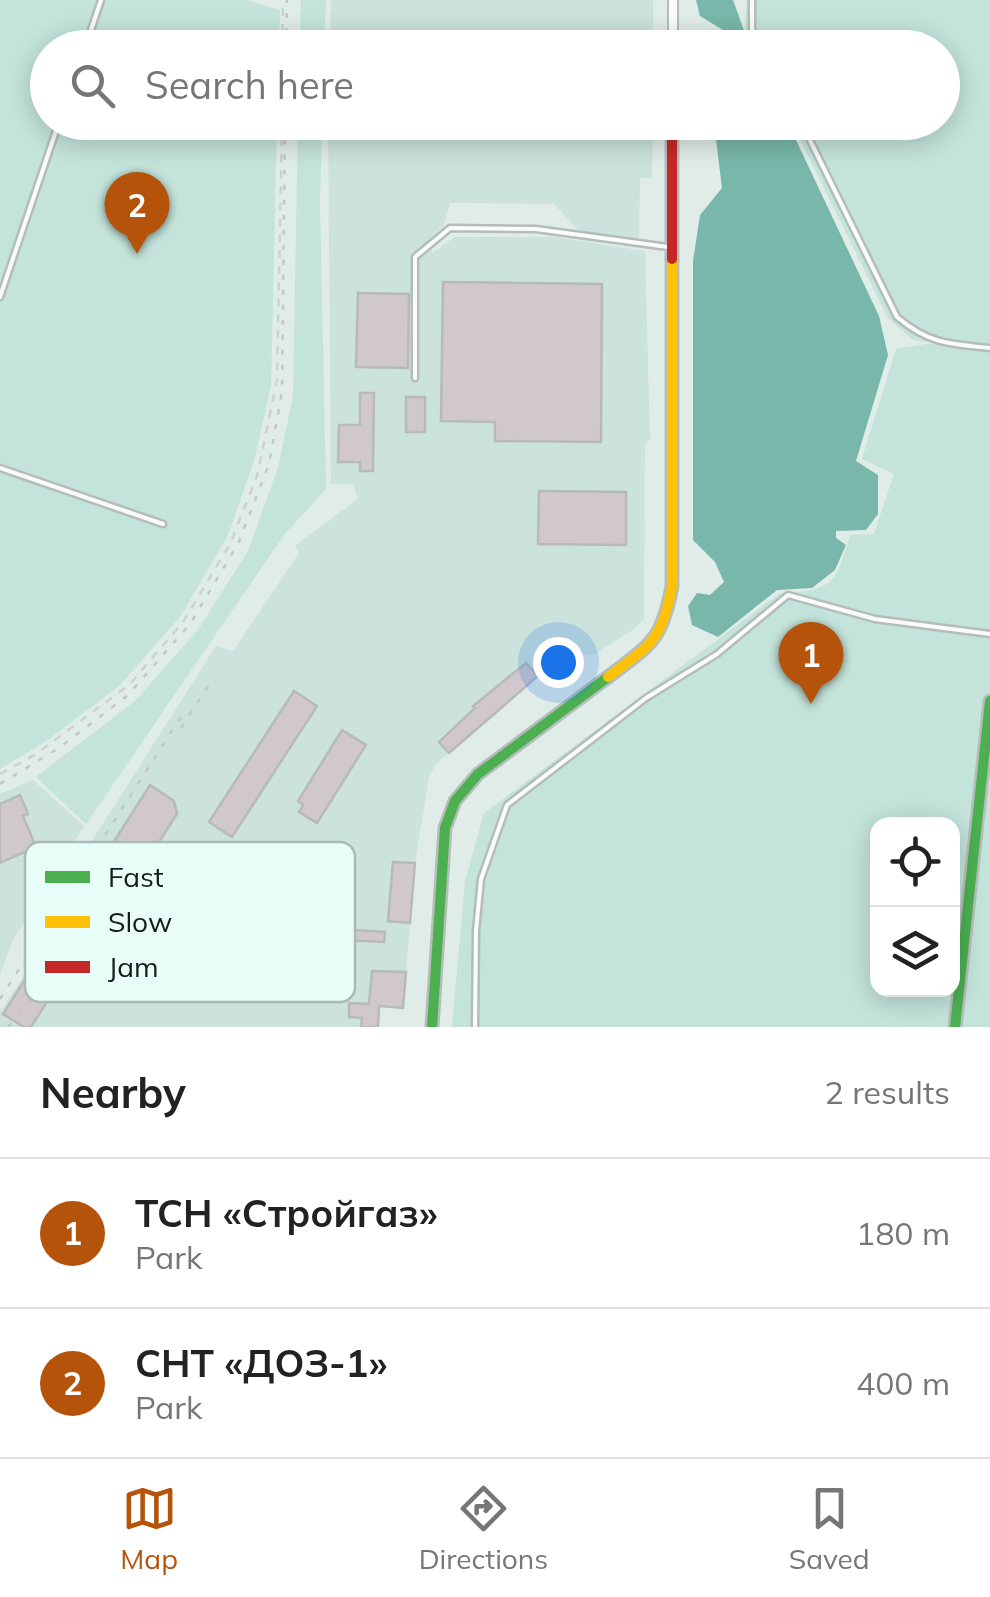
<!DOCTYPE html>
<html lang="en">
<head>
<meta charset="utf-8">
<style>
  :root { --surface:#fff; --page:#f6f6f6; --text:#222; --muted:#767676; --line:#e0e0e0; --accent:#b45309 }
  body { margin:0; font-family:Mulish,sans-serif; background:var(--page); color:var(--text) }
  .controls { position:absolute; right:30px; bottom:30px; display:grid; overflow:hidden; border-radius:20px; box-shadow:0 5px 25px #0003 }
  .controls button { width:90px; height:90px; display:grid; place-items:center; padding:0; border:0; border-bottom:2px solid var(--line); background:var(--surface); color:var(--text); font:50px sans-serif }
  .you { position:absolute; left:558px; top:662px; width:35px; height:35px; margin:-25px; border:8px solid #fff; border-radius:50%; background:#1a73e8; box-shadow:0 0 0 15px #1a73e833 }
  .badge { display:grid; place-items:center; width:65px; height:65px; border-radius:50%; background:var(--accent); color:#fff; font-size:32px; font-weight:700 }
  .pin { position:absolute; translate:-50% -82px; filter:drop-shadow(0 2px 5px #0008) }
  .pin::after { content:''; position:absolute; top:52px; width:35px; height:30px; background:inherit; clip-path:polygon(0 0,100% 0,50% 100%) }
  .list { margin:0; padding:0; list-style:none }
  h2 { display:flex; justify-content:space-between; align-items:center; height:130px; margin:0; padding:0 40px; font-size:42px }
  h2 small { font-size:32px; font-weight:400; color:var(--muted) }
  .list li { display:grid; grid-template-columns:65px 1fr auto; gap:30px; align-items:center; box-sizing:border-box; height:150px; padding:0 40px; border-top:2px solid var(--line) }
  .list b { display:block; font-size:38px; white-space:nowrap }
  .list p { margin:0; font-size:32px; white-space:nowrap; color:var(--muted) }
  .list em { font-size:32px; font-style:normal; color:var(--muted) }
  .icon { flex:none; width:55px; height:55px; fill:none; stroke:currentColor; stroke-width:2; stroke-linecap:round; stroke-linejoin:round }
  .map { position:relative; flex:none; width:990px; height:1027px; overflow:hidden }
  .search { position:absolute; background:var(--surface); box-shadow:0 5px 25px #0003; left:30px; right:30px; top:30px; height:110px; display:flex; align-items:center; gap:25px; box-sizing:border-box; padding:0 35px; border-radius:55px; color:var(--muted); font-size:38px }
  .sheet { height:430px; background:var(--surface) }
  nav { display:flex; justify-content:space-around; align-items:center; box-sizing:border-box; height:140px; border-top:2px solid var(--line); background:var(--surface); font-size:28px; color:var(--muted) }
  nav a { display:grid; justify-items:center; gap:5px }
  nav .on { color:var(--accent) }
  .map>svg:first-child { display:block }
</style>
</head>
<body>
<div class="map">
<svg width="990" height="1027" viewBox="0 0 990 1027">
  <rect width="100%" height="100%" fill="#e0ece8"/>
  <!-- built -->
  <path fill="#cce2dc" d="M331,0H653V47H330Z
    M328,123H653L652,178H640L639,239L581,233L554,204L450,203L444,225L431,238L432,253L455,237H554L645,251L650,439L645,445L644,619L633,630L595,654L558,656L436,764L429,777L415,863L403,1008L380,1006L378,1027H0V1012L39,953L27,943L216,646L233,651L299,553L295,546L358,499L353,484H331Z
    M33,780L84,826L13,940L0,974V794Z"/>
  <!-- green -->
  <path fill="#c3e3db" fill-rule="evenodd" d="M0,0H246L280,10L279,47L48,48V122L277,123L271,385L254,461L228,535L180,617L119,686L48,740L0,769Z
    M301,0H326L324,47H300Z
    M747,0H990V1027H452L465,882L484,813L779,594C832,589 835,588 850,535L874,534L894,474L862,459L896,349L933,343L913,340L888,318L792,123L942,122V48L755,47L745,28ZM878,824H952V989H878Z
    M298,123H322L320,204L326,489L284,535L86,824L36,777L136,700L198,630L248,551L278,468L293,396Z"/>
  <!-- water -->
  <path fill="#78b7a9" d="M696,0H733L750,47H724L723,30L700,16Z
    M714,123H788L879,316L888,355L856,461L878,475V514L866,530L836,531V538L846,545L835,570L812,588L777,590L718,637L692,625L688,606L697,593L710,595L724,582L715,562L693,540V261L700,215L722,188Z"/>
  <!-- building -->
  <path fill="#d0c8cc" stroke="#b7bab9" stroke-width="2.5" d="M443,282L602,284L601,442L495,441V422L441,421Z
    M358,293L409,294L408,368L356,367Z
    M360,393H374L373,471H360V462H338L339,425H360Z
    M406,397H425V432H406Z
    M539,491L626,492V545L538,544Z
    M526,663L538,676L449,753L439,742L475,708L473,706Z
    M294,691L317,706L232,837L209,822Z
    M342,730L366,745L317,823L299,812L303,805L298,801Z
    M150,785L174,801L177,814L111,916L81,893Z
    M20,795L28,814L23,816L36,847L0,863V804Z
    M393,862L415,863L410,923L388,921Z
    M319,928L385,932L384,942L319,939Z
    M31,970L57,986L31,1027H24L3,1014Z
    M372,971L406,972L403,1008L379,1006L378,1027H361L362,1018L349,1017V1003L369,1004Z"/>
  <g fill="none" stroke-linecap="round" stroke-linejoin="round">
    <!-- lane casing -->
    <g stroke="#b5bdba" stroke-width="9">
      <path id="lane" d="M752,0V29L762,48
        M85,48L101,0
        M801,122L897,317C929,344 950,344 990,348
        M0,297L59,122
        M415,378V257L450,228L536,229L668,247
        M0,468L163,524
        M475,1027L476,931L481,879L507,805L646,698L717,654L788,595L875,619L990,634"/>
    </g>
    <!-- street casing -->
    <g stroke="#b5bdba" stroke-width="12">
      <path id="street" d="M673,48V0"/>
    </g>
    <!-- fast casing -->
    <g stroke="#b5bdba" stroke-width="15">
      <path id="fast" d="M432,1027L445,828L455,801L478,774L608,677
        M955,1027L990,701"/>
    </g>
    <!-- slow casing -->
    <g stroke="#b5bdba" stroke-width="15">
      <path id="slow" d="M608,677C651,644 662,641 672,586V259"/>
    </g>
    <!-- jam casing -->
    <g stroke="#b5bdba" stroke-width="15">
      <path id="jam" d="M672,122V259"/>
    </g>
    <!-- path -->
    <path stroke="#ced1d0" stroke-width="2.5" stroke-dasharray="8 8" stroke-linecap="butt" d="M282,48L283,0
      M0,774L36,754L129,685L183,622L230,544L257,476L277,380L282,122"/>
    <!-- lane -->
    <use href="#lane" stroke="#fafcfc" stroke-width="4"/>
    <!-- street -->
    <use href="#street" stroke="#fafcfc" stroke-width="8"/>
    <!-- fast -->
    <use href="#fast" stroke="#4caf50" stroke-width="10"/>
    <!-- slow -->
    <use href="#slow" stroke="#ffc107" stroke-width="10"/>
    <!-- jam -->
    <use href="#jam" stroke="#c62828" stroke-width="10"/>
    <!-- rail -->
    <path stroke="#c4c7c6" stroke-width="2.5" stroke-dasharray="5 10" stroke-linecap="butt" d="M286,48L287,0
      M181,728L212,680
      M0,784L59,748L128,695L190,624L238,544L269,464L282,392L285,122
      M0,999L184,712
      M8,1027L55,970"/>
  </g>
  <!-- legend -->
  <rect x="25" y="842" width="330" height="160" rx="15" fill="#e9fdf8" stroke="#aabab6" stroke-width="2.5"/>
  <rect x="45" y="871" width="45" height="12" fill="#4caf50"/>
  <rect x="45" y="916" width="45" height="12" fill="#ffc107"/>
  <rect x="45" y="961" width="45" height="12" fill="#c62828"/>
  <g font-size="28" fill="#161e1c">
    <text x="108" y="887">Fast</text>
    <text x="108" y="932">Slow</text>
    <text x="108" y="977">Jam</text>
  </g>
</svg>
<div class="controls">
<button><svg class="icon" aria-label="locate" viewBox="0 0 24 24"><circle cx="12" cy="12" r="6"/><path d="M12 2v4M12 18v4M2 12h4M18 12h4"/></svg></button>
<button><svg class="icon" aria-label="layers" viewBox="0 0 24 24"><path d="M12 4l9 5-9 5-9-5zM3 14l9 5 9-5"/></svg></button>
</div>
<div class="you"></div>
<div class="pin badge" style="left:811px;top:704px">1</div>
<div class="pin badge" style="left:137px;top:254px">2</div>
<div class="search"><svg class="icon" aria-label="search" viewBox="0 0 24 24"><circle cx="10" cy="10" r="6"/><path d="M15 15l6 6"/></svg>Search here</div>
</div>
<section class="sheet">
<h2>Nearby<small>2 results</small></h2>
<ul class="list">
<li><span class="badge">1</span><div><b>ТСН «Стройгаз»</b><p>Park</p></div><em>180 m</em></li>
<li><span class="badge">2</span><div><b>СНТ «ДОЗ-1»</b><p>Park</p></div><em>400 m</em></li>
</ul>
</section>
<nav>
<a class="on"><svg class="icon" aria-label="map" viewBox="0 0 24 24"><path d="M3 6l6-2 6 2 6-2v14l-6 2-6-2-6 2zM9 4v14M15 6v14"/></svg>Map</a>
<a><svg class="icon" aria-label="directions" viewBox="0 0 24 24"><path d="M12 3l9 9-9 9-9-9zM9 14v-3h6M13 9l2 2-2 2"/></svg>Directions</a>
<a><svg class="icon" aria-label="saved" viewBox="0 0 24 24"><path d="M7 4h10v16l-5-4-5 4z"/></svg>Saved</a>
</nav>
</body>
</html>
